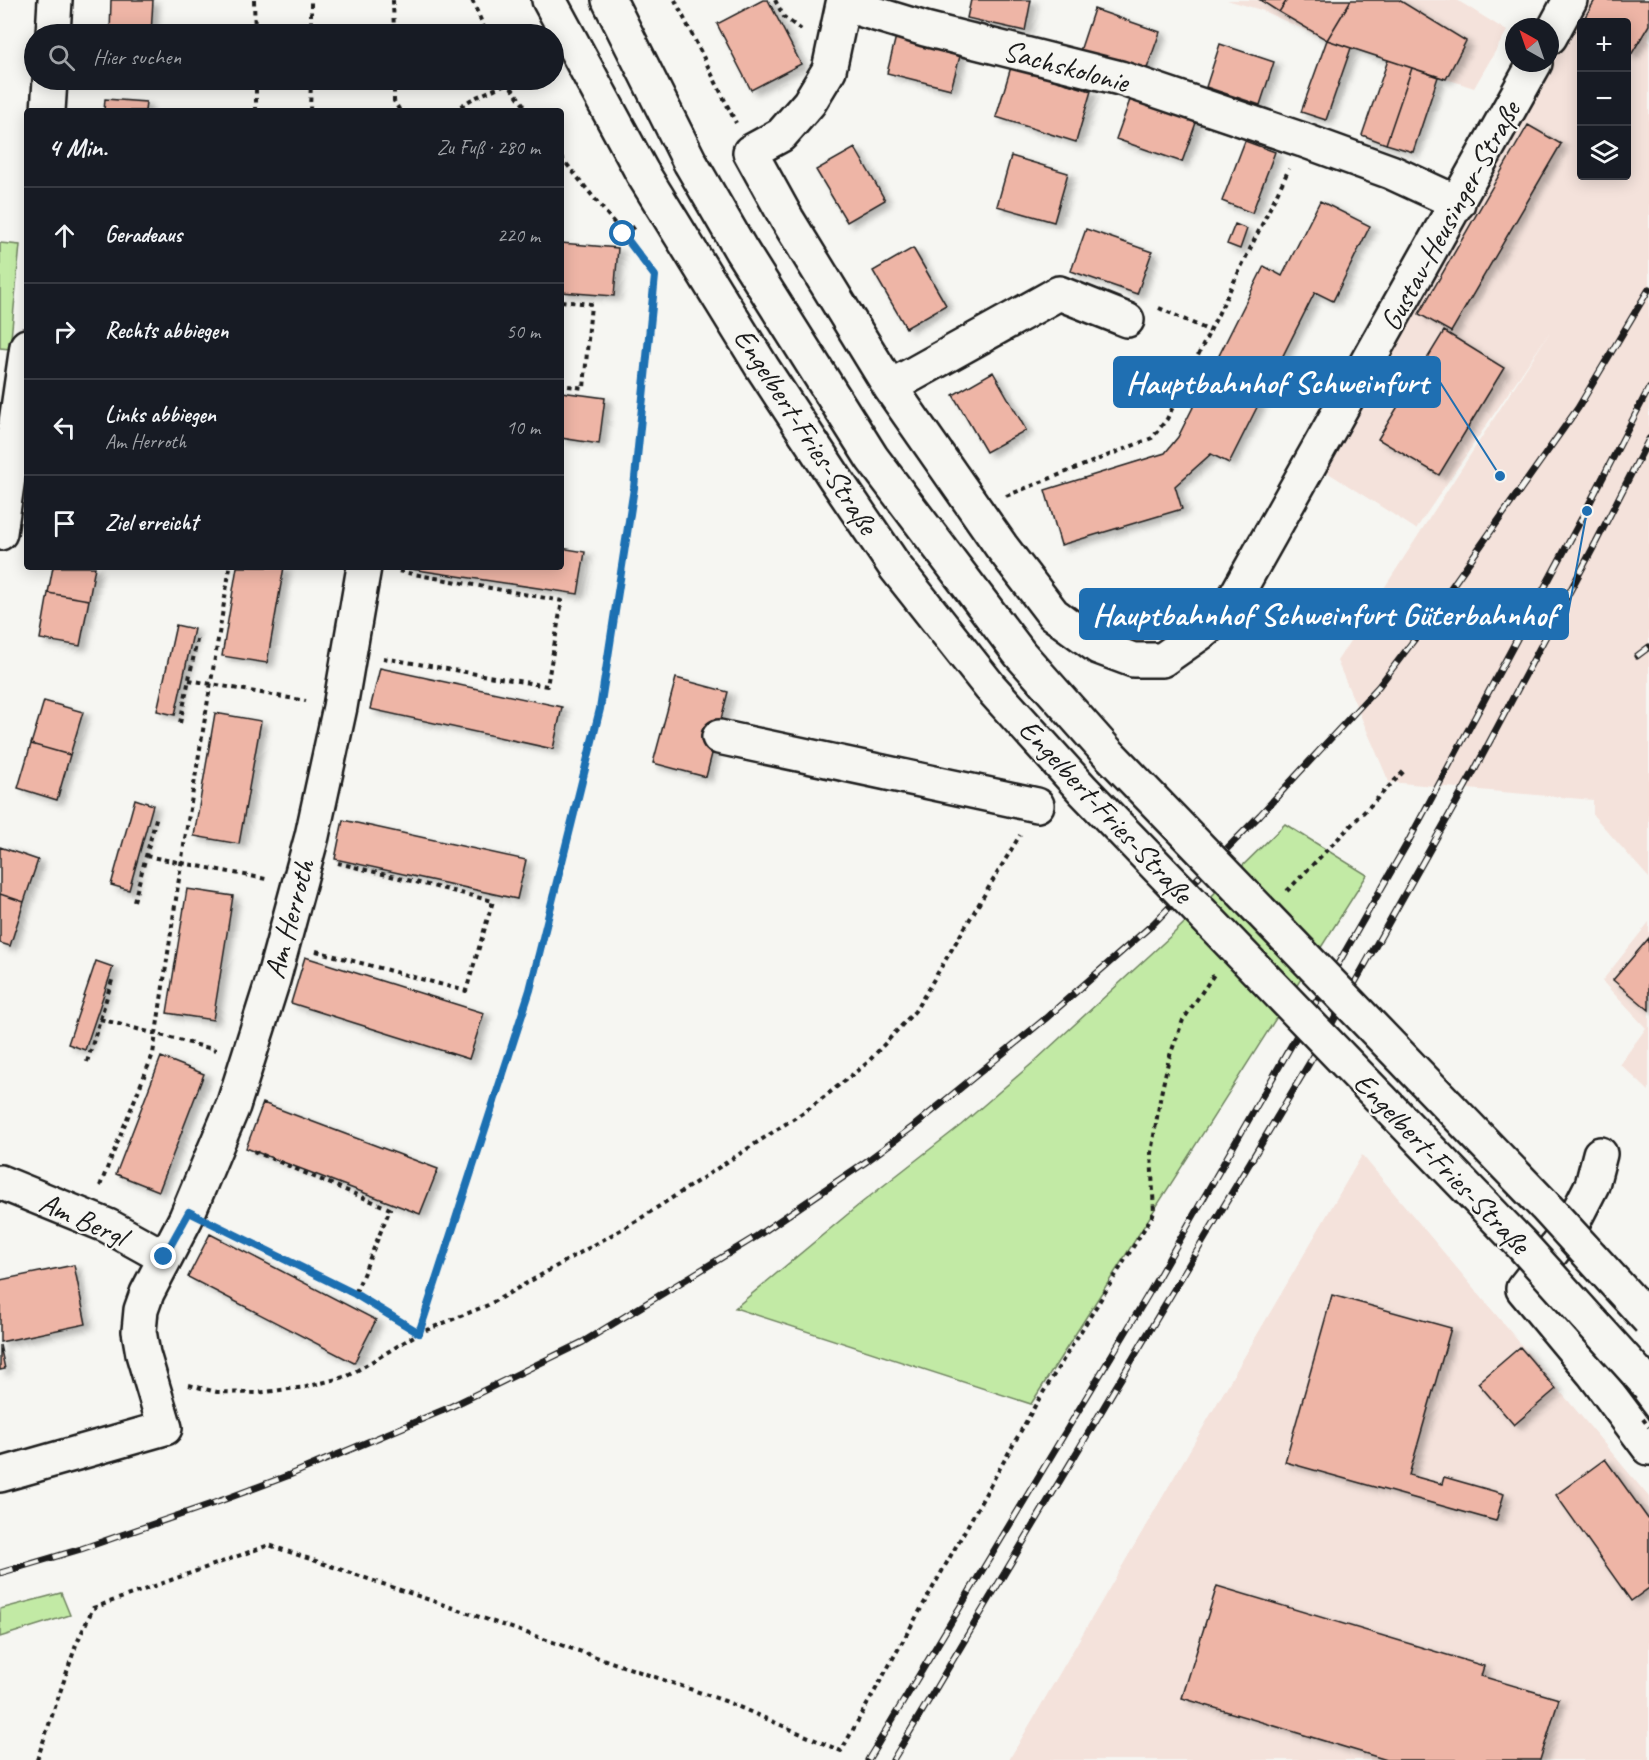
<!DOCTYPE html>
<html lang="de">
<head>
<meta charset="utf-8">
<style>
  :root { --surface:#171b24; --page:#242831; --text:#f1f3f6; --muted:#9ea1a6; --line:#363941 }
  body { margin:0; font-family:Caveat,sans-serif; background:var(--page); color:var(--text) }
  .controls { position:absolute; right:18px; top:18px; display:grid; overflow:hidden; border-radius:6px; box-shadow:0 3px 15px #0003 }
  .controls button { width:54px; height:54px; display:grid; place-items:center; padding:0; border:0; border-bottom:2px solid var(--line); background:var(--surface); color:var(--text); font:30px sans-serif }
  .compass { position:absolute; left:1505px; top:18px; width:54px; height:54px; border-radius:50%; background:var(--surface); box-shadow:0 3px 15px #0003; rotate:320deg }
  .stop { position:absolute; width:18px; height:18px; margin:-14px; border:4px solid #1f6fb2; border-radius:50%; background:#fff }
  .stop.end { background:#1f6fb2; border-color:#fff; box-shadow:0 2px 6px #0008 }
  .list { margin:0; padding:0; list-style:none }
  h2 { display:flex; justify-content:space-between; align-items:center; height:78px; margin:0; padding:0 24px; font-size:26px }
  h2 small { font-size:20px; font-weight:400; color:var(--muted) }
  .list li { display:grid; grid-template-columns:39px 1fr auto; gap:18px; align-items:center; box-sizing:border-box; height:96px; padding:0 24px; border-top:2px solid var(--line) }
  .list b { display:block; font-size:22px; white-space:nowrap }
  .list p { margin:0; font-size:20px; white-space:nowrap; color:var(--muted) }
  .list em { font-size:20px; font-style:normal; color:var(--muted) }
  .icon { flex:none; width:33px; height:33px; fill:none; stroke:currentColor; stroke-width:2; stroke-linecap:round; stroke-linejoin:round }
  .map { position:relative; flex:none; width:1649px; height:1760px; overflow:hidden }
  .search { position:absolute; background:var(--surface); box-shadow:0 3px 15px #0003; left:24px; top:24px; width:540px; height:66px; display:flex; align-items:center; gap:15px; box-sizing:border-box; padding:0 21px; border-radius:33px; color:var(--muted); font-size:22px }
  .panel { position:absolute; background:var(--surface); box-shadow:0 3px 15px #0003; left:24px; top:108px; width:540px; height:462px; border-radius:6px }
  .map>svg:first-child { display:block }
</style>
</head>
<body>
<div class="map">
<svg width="1649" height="1760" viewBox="0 0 1649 1760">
  <defs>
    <filter id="shadow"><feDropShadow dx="6" dy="4" stdDeviation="3" flood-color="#0004"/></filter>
  </defs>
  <rect width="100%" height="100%" fill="#f6f6f2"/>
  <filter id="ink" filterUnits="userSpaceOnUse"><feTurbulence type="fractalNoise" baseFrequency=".0167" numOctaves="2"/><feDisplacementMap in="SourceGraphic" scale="12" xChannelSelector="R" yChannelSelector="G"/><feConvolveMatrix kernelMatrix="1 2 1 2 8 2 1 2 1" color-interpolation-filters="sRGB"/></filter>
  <g filter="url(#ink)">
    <!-- built -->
    <path fill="#f4e2db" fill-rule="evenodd" d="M1227,0H1457L1507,31L1474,88L1327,40L1261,10Z
      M1576,0H1649V878L1593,815V800L1389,782L1337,661L1551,330L1416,529L1319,467L1550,63V48ZM1582,22H1626V176H1582Z
      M1649,922V1091L1620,1064L1646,1028L1602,981Z
      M1362,1155L1649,1497V1760H1009Z"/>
    <!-- green -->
    <path fill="#c2eaa5" stroke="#6f8360" stroke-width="1.5" d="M0,243L20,245L10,349L0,348Z
      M1285,824L1367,875L1031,1404L735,1308L860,1204L961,1125L1036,1060L1174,933Z
      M61,1593L70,1615L0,1637V1609Z"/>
    <!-- building -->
    <path fill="#eeb5a6" stroke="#1c1c1c" stroke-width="1.5" filter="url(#shadow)" d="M111,0H153L151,34H110Z
      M763,0H768L801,64L751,90L717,24Z
      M971,0H1031L1025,31L967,18Z
      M1260,0H1287L1279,12Z
      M1287,0H1351L1327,40L1279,12Z
      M1351,0H1399L1466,41L1446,79L1327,40Z
      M1595,0H1649V25L1631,55L1626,52V22H1582Z
      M1094,9L1160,32L1145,74L1080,51Z
      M897,32L962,49L951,89L887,73Z
      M1327,40L1351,48L1326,120L1301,112Z
      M1220,44L1274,62L1260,105L1206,87Z
      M1388,60L1412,68L1386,144L1362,135Z
      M1011,67L1091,91L1076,142L996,117Z
      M1412,68L1438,77L1413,152L1386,144Z
      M1131,97L1197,120L1182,162L1116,139Z
      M105,99L146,102L145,111H104Z
      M1528,125L1561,144L1451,332L1419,314Z
      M1245,141L1275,152L1252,213L1222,201Z
      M855,148L885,200L847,222L816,170Z
      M1011,156L1068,173L1054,222L997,206Z
      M1320,201L1370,226L1333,301L1315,292L1229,463L1211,454L1175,486L1182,509L1061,545L1045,490L1165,453L1178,437L1264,266L1282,276Z
      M1235,224L1247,229L1240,249L1227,244Z
      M1086,229L1152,252L1137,294L1071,271Z
      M561,243L618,248L614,296L561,292Z
      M913,248L946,305L906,328L873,271Z
      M1444,331L1504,368L1439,475L1378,439Z
      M993,372L1026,430L986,452L953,395Z
      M561,392L605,398L599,444L561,438Z
      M561,548L585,552L578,594L397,567H561Z
      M53,567H95L89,600L48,593Z
      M237,567H284L267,663L222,656Z
      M48,593L89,600L80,646L40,639Z
      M176,625L194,629L175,715L157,711Z
      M380,668L562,707L553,749L370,709Z
      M676,678L728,692L706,777L653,763Z
      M44,701L83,712L70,755L31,744Z
      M215,713L261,721L239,844L194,836Z
      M31,744L70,755L57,800L18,788Z
      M135,799L153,805L129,890L111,885Z
      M343,820L526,860L517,899L335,859Z
      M0,847L38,860L24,902L0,894Z
      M187,889L233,896L213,1020L167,1013Z
      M0,894L24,902L10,946L0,943Z
      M1649,938V1010L1613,980Z
      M305,957L484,1013L469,1059L291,1003Z
      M96,961L113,967L85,1050L68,1044Z
      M161,1057L204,1074L159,1191L116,1174Z
      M263,1103L438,1169L420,1214L246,1148Z
      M210,1234L376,1320L354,1363L188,1277Z
      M74,1265L86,1324L0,1342V1280Z
      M1332,1295L1451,1328L1409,1475L1442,1484L1444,1477L1504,1494L1496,1521L1285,1462Z
      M0,1345L5,1369L0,1370Z
      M1520,1347L1556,1389L1514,1425L1478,1383Z
      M1605,1459L1649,1520V1588L1631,1601L1556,1495Z
      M1217,1586L1484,1666L1481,1676L1559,1699L1540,1760H1387L1182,1698Z"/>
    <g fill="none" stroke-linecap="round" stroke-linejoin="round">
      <!-- minor casing -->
      <g stroke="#1c1c1c" stroke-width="38">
        <path id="minor" d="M53,34L55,0
          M1550,37L1570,0
          M48,111L50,80
          M1458,203L1391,172L1303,140L1120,78L925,29L843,4L829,70L809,103L781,135L750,152L787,219L890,387L1001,546L1053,614L1098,647L1133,660H1162L1205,630L1233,601L1535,63
          M890,387L1059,293L1127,320
          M0,533L27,346
          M719,737L1037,805
          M1600,1154L1592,1185L1569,1230L1523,1289L1593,1373L1649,1448
          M0,1182L108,1226L164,1257
          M0,1475L165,1428L143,1354L139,1331L141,1310L147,1293L186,1218L233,1106L273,980L312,836L340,707L364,567"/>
      </g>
      <!-- major casing -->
      <g stroke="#1c1c1c" stroke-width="38">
        <path id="major" d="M549,0L643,174
          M609,0L690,162"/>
      </g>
      <!-- path -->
      <path stroke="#1c1c1c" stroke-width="4" stroke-dasharray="4.5 4.5" stroke-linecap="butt" d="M254,0L255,34
        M393,0L394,34
        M472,0L487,34
        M675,0L736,123
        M775,0L784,17L803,31
        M311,34V0
        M256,80V111
        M394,80V101L400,111
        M506,80L528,111
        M310,111L311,80
        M453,111L472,99L508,83
        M561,157L623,234L637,225
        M561,301L591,304L584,388L561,385
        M1159,308L1210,331
        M1006,496L1152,438L1167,419L1289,169
        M383,658L547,686L562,601L397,571
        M189,680L306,701
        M180,723L198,635
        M146,856L266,879
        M1287,891L1406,769
        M134,901L157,815
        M316,951L466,991L493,901L338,863
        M100,1019L216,1050
        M87,1062L113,977
        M100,1186L153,1054L184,845L230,567
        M219,1227L355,1294L390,1209L251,1150
        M355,1294L419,1333L530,990L600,709L634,488L655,276L623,234
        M189,1385L217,1392L256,1393L306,1387L348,1376L419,1333L488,1305L638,1220L810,1108L867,1063L915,1011L1020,835
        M37,1760L76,1645L93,1608L269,1545L725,1701L841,1751L1036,1404L1154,1213L1151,1153L1161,1094L1169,1058L1183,1020L1215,973"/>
      <!-- minor -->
      <use href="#minor" stroke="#f6f6f2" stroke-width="33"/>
      <!-- major -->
      <use href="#major" stroke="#f6f6f2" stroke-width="33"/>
      <!-- rail casing -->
      <g stroke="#1c1c1c" stroke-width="7">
        <path id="rail" d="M1637,656L1649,647
          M0,1573L81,1549L220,1501L287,1476L446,1409L583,1342L757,1236L867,1161L914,1126L1045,1019L1153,924L1260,815L1379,686L1414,640L1578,408L1649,289
          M868,1760L1148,1295L1408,842L1583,516L1649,388
          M893,1760L1313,1057L1474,771L1593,548L1649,439"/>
      </g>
      <!-- rail -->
      <use href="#rail" stroke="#f6f6f2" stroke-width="4.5" stroke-dasharray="14" stroke-linecap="butt"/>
      <!-- major-bridge casing -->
      <g stroke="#1c1c1c" stroke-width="38" stroke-linecap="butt">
        <path id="major-bridge" d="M690,162L741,250L872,458L1020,654L1107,752L1545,1206L1649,1320
          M643,174L762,367L835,478L896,568L990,687L1083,790L1523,1246L1649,1386"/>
      </g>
      <!-- path-bridge -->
      <path stroke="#1c1c1c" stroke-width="4" stroke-dasharray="4.5 4.5" stroke-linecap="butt" d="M1643,1419L1649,1427"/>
      <!-- major-bridge -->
      <use href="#major-bridge" stroke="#f6f6f2" stroke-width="33"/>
    </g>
  </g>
  <g fill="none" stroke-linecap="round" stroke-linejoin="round" filter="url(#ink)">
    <!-- route -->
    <path stroke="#1f6fb2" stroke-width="8" d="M164,1257L189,1212L355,1294L419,1333L530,990L600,709L634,488L655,276L623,234"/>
  </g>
  <g text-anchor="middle" stroke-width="4.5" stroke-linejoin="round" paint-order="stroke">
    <!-- street labels -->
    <g font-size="30" fill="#1c1c1c" stroke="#f6f6f2">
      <text transform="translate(1066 66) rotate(15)" y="10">Sachskolonie</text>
      <text transform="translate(1450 216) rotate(-61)" y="10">Gustav-Heusinger-Straße</text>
      <text transform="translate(806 431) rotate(57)" y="10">Engelbert-Fries-Straße</text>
      <text transform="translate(1106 811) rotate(47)" y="10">Engelbert-Fries-Straße</text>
      <text transform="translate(289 919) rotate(-75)" y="10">Am Herroth</text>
      <text transform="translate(1442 1163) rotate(46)" y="10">Engelbert-Fries-Straße</text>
      <text transform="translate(83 1219) rotate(24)" y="10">Am Bergl</text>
    </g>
  </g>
  <!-- callouts -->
  <path fill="none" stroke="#1f6fb2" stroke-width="2" d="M1500 476L1440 382M1587 511L1568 614"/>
  <g fill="#1f6fb2" stroke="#f6f6f2" stroke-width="2">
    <circle cx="1500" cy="476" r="6"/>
    <circle cx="1587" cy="511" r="6"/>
  </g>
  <g fill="#1f6fb2" stroke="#1f6fb2" stroke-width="2">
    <rect x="1114" y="357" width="326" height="50" rx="6"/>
    <rect x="1080" y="589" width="488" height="50" rx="6"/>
  </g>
  <g font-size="32" text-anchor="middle" font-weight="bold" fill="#fff">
    <text x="1277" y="393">Hauptbahnhof Schweinfurt</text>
    <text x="1324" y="625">Hauptbahnhof Schweinfurt Güterbahnhof</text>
  </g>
</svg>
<div class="controls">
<button>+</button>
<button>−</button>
<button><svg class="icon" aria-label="layers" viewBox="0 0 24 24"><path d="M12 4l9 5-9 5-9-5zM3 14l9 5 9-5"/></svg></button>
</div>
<svg class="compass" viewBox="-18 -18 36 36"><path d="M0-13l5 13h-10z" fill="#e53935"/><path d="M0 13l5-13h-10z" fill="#9ea1a6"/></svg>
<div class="stop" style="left:623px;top:234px"></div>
<div class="stop end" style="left:164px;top:1257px"></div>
<div class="search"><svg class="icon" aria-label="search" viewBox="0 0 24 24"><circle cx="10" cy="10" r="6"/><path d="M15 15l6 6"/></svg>Hier suchen</div>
<section class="panel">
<h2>4 Min.<small>Zu Fuß · 280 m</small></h2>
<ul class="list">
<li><svg class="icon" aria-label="ahead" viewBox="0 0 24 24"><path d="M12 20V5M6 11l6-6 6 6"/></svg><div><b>Geradeaus</b></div><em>220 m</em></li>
<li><svg class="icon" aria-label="right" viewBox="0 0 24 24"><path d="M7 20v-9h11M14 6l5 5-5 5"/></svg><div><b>Rechts abbiegen</b></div><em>50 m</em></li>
<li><svg class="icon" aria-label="left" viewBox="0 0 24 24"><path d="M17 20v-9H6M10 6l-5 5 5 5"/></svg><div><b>Links abbiegen</b><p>Am Herroth</p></div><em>10 m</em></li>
<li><svg class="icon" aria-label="arrive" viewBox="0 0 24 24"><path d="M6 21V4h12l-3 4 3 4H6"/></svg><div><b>Ziel erreicht</b></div></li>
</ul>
</section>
</div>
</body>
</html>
